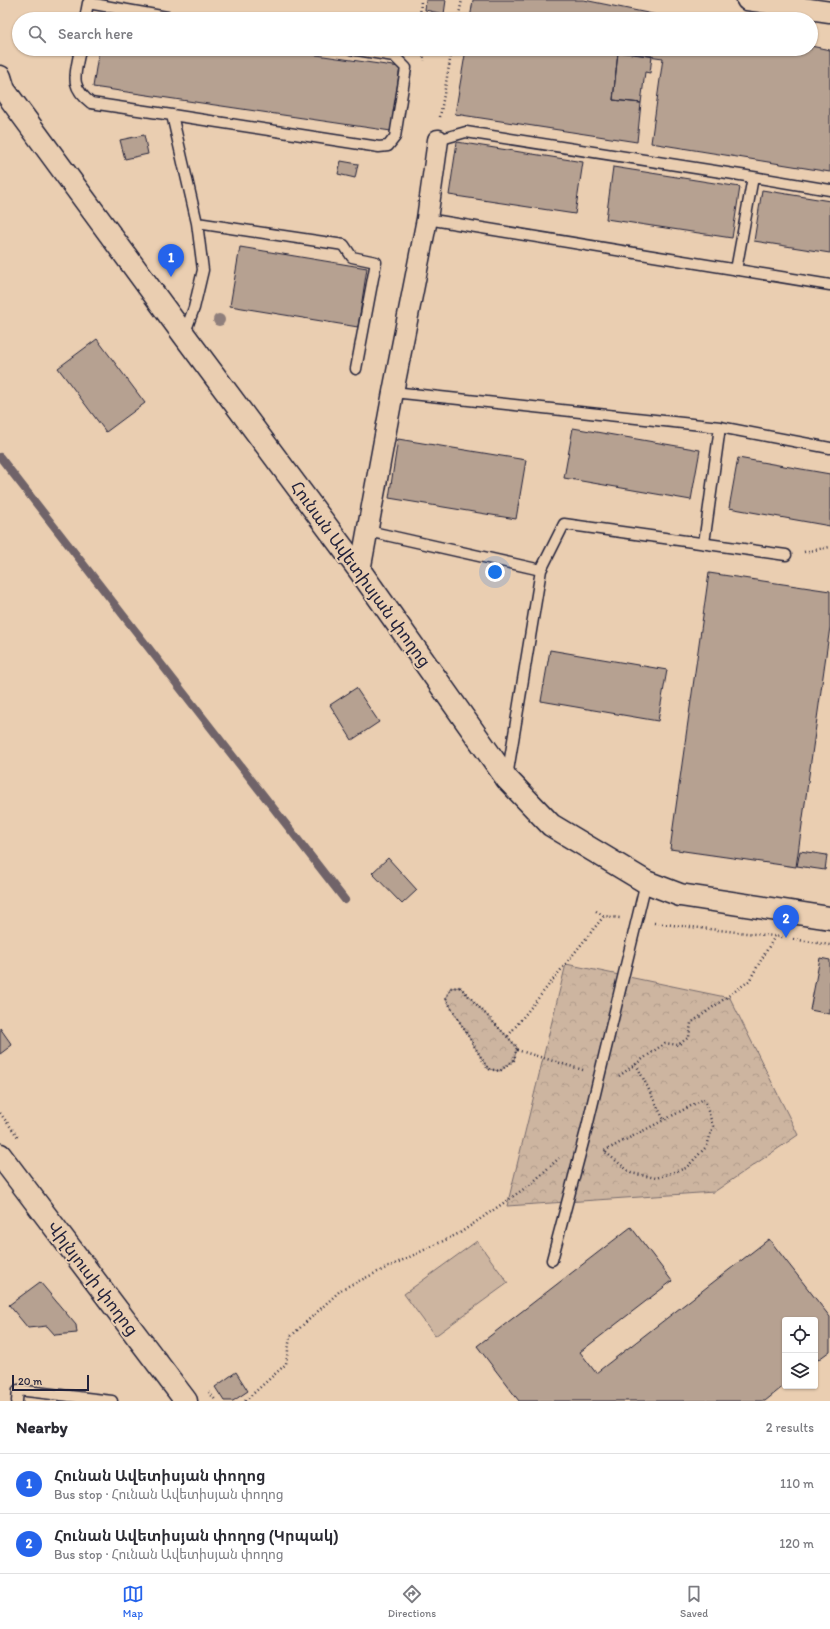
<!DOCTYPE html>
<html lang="en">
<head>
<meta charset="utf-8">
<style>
  :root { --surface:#fff; --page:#f2f2f3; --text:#2b2b33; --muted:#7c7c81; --line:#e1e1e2; --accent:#2563eb }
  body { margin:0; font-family:Itim,"Noto Sans Armenian",sans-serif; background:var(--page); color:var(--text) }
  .controls { position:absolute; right:12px; bottom:12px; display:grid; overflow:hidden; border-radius:4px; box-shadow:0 1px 3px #0004 }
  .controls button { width:36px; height:36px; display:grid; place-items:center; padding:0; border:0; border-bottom:1px solid var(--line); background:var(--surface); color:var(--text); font:20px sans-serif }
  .scale { position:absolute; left:12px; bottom:10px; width:77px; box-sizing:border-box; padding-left:4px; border:2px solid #22223b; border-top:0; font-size:11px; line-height:14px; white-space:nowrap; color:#22223b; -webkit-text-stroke:3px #eaceb1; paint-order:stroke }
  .you { position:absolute; left:495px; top:572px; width:14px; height:14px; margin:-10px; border:3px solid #fff; border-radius:50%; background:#1a73e8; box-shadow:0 0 0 6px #1a73e833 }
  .badge { display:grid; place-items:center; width:26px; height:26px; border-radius:50%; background:var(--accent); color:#fff; font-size:13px; font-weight:700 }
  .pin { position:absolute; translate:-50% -33px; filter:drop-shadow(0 1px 2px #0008) }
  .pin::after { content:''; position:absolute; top:21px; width:14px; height:12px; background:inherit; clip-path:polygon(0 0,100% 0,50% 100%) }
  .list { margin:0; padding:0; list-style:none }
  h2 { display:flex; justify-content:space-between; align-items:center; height:52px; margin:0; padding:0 16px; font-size:17px }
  h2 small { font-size:13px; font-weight:400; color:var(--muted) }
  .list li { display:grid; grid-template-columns:26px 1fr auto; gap:12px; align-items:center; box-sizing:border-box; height:60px; padding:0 16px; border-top:1px solid var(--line) }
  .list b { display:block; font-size:15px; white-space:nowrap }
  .list p { margin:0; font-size:13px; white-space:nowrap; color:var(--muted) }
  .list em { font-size:13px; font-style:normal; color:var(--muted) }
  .icon { flex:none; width:22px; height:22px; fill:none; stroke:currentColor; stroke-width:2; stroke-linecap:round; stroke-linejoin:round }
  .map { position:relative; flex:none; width:830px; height:1401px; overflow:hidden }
  .search { position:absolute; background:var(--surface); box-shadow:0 1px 3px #0004; left:12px; right:12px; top:12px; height:44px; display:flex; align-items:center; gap:10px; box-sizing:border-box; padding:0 14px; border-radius:22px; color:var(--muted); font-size:15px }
  .sheet { height:172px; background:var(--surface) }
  nav { display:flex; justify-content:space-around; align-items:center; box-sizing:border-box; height:56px; border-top:1px solid var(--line); background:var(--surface); font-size:11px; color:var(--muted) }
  nav a { display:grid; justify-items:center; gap:2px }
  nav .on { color:var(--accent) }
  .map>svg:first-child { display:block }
</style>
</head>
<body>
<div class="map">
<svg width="830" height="1401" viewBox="0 0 830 1401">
  <defs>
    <pattern id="park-crowns" width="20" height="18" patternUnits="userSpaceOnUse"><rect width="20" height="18" fill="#cdb5a0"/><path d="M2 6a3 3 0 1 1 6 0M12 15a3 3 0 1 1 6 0" fill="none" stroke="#b09b8b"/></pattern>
  </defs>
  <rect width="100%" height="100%" fill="#eaceb1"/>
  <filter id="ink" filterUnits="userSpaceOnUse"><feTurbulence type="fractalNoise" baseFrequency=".025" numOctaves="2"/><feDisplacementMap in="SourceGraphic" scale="8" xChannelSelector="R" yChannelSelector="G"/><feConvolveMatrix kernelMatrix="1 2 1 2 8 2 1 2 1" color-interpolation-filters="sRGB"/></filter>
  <g filter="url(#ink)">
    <!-- park -->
    <path fill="url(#park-crowns)" stroke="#786c6e" d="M566,964L730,998L798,1135L714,1192L507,1206Z
      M460,987L517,1047L514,1060L500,1071L488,1069L446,999L450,988Z"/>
    <!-- pitch -->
    <path fill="#cdb5a0" stroke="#786c6e" d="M477,1241L508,1283L435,1336L404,1294Z"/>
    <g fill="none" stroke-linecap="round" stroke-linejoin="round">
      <!-- stream -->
      <path stroke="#6f6469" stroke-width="8" d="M0,457L345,900"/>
    </g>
    <!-- building -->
    <path fill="#b6a191" stroke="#22223b" d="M426,0H446L444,14L425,10Z
      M473,0H584L677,19H470Z
      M811,46L830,50V172L651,143L663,58L618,52L613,100L641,103L637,142L455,114L466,49H811Z
      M99,49H275L400,67L391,131L93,87Z
      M618,52L652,56L650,73L645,72L641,103L613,100Z
      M144,135L148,154L125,159L120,140Z
      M457,142L583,162L575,214L449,195Z
      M341,161L358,164L355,178L338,174Z
      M613,167L740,187L732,238L606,219Z
      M762,190L830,201V253L754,241Z
      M240,247L367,268L358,327L230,306Z
      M97,339L145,403L106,432L58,368Z
      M573,428L700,450L691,500L564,478Z
      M398,439L526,460L516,519L389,498Z
      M738,458L830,474V526L729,508Z
      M709,573L830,591V627L796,867L670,849Z
      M550,650L667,670L658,721L541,701Z
      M356,688L379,722L352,740L330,705Z
      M800,851L827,855L825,870L797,866Z
      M388,858L417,890L402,904L372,873Z
      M820,958L830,960V1014L810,1010Z
      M0,1028L12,1045L0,1054Z
      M631,1227L672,1281L580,1352L596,1373L769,1239L830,1317V1351L815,1362V1320H785V1385L765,1401H519L477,1346Z
      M40,1282L76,1325L77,1333L55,1335L47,1326L28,1328L9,1305Z
      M236,1372L248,1391L233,1401H224L215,1387Z"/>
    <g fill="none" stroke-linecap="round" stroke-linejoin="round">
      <!-- service casing -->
      <g stroke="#22223b" stroke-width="13">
        <path id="service" d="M85,19L88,3L178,19
          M80,49C76,74 68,85 91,103L172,115
          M438,140L466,132L753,177L736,270
          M753,177L830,190
          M427,219L830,285
          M197,223L344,245L352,257L376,262L356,369
          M184,335L194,308L203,270L197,223L172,115L379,147L388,146L395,137L406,68L394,56L351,49
          M393,392L720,427L830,448
          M368,531L541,570
          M704,543L720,427
          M507,777L541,570L564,524L786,555
          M552,1260L586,1131L646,882
          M17,1401L18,1390L112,1401"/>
      </g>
      <!-- minor casing -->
      <g stroke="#22223b" stroke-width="23">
        <path id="minor" d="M747,0L830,12
          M360,571L393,392L427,219L438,140"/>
      </g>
      <!-- tertiary casing -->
      <g stroke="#22223b" stroke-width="25">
        <path id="tertiary" d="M0,1155L186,1401"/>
      </g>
      <!-- secondary casing -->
      <g stroke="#22223b" stroke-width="25">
        <path id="secondary" d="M0,77L4,90L184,335L360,571L507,779L551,825L646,882L680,895L830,918"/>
      </g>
      <!-- path -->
      <path stroke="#22223b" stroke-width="2.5" stroke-dasharray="1 3" stroke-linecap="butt" d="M420,19L421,0
        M458,19L462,0
        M423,49L424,61
        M440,117L452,49
        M804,552L830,547
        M596,911L604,916L620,918
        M654,923L783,937
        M793,939L830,945
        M460,987L517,1047L514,1060L500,1071L488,1069L446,999L450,988Z
        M508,1036L604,916
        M517,1050L583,1070
        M636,1064L664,1120L704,1099L713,1126L707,1146L686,1168L656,1178L631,1173L604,1151L664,1120
        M619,1076L665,1043L678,1045L689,1037L691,1023L749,981L775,936
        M0,1113L18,1137
        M209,1392L216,1401
        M245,1401L286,1364L290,1337L342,1289L460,1233L531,1184L559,1158"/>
      <!-- service -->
      <use href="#service" stroke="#eaceb1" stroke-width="10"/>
      <!-- minor -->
      <use href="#minor" stroke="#eaceb1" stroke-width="20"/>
      <!-- tertiary -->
      <use href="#tertiary" stroke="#eaceb1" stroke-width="22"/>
      <!-- secondary -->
      <use href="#secondary" stroke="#eaceb1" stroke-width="22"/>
    </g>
    <!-- trees -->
    <circle fill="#8f7f7b" cx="219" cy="320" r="6"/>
  </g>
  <g text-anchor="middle" stroke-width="4" stroke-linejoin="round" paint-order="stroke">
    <!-- street labels -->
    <g font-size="17" fill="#22223b" stroke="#eaceb1">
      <text transform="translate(361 574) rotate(54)" y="6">Հունան Ավետիսյան փողոց</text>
      <text transform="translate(93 1278) rotate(53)" y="6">Վիլնյուսի փողոց</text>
    </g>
  </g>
</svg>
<div class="controls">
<button><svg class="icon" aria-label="locate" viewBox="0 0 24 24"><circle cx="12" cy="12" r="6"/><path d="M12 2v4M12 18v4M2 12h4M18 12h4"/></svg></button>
<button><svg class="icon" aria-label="layers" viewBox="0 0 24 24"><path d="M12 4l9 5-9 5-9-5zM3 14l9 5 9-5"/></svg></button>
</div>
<div class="scale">20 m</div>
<div class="you"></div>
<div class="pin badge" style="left:171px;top:277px">1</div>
<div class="pin badge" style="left:786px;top:938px">2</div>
<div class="search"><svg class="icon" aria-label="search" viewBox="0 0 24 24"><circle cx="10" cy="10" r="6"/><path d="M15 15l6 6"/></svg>Search here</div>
</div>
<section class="sheet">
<h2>Nearby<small>2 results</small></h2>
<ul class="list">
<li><span class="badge">1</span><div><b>Հունան Ավետիսյան փողոց</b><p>Bus stop · Հունան Ավետիսյան փողոց</p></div><em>110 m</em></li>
<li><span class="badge">2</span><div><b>Հունան Ավետիսյան փողոց (Կրպակ)</b><p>Bus stop · Հունան Ավետիսյան փողոց</p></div><em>120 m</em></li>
</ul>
</section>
<nav>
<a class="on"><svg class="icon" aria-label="map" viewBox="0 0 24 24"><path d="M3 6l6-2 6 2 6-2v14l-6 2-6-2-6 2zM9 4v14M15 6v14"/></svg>Map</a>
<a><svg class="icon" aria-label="directions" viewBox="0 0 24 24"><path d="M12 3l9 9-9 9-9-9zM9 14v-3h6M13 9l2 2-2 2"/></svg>Directions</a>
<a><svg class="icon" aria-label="saved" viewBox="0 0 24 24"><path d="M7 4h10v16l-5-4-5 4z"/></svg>Saved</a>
</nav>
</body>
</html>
